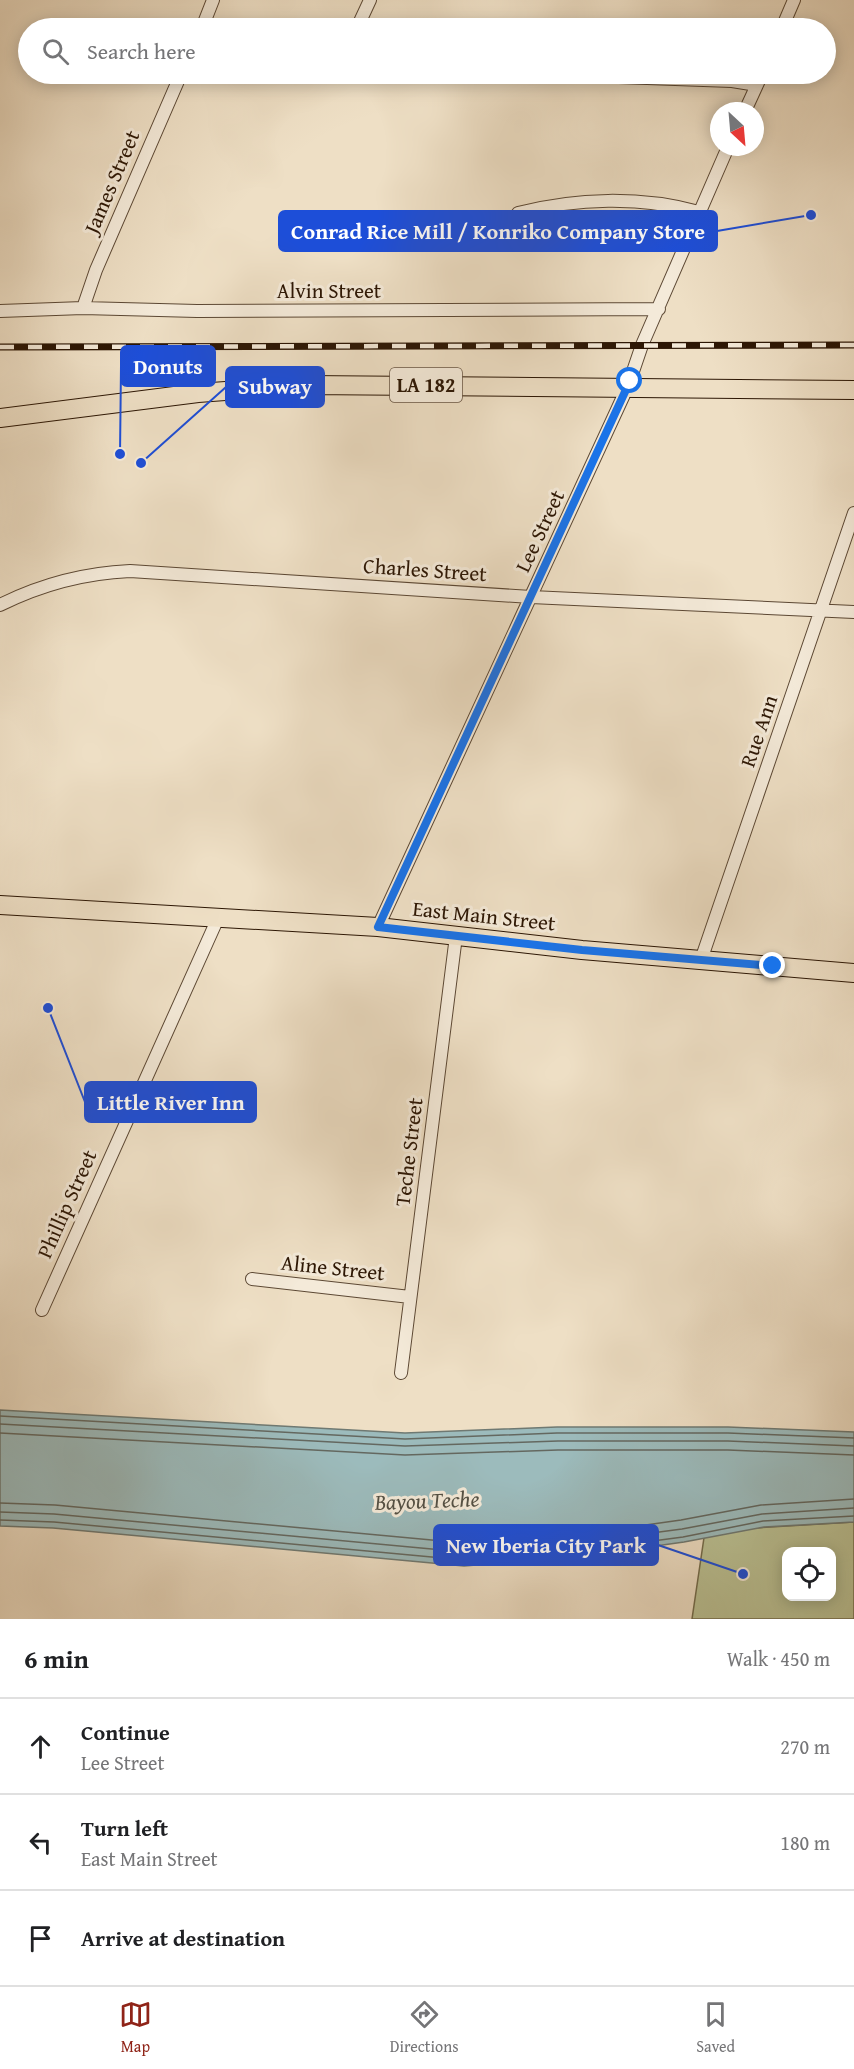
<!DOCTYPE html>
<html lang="en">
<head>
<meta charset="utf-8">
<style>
  :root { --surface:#fff; --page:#f6f6f6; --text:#202124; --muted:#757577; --line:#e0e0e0; --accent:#8f2418 }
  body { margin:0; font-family:"Gentium Book Plus",serif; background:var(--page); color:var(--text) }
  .controls { position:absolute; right:18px; bottom:18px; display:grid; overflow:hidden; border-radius:12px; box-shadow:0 3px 15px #0003 }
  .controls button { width:54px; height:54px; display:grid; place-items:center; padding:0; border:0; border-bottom:2px solid var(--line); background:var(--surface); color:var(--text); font:30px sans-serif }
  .compass { position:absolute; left:710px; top:102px; width:54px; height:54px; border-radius:50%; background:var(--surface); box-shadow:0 3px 15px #0003; rotate:154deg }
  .stop { position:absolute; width:18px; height:18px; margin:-14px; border:4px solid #1a73e8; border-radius:50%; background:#fff }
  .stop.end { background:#1a73e8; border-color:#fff; box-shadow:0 2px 6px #0008 }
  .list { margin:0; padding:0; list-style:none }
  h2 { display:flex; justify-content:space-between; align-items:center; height:78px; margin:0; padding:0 24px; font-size:26px }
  h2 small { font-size:20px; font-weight:400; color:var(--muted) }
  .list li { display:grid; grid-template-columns:39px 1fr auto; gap:18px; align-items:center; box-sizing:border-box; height:96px; padding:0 24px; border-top:2px solid var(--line) }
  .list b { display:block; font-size:22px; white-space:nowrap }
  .list p { margin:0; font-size:20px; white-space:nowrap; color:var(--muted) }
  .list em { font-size:20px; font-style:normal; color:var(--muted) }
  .icon { flex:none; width:33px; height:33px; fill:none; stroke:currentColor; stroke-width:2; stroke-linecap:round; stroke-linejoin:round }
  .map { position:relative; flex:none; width:854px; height:1619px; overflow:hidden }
  .search { position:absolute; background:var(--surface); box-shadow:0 3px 15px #0003; left:18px; right:18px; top:18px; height:66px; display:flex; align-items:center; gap:15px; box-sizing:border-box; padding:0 21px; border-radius:33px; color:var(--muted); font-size:22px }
  .sheet { height:366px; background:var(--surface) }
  nav { display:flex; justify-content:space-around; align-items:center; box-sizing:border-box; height:84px; border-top:2px solid var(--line); background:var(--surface); font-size:16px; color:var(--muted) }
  nav a { display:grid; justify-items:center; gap:3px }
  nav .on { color:var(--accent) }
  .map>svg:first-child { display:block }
</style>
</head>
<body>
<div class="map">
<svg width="854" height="1619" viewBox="0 0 854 1619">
  <rect width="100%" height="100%" fill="#eedfc5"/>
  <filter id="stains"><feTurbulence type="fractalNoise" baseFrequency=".00333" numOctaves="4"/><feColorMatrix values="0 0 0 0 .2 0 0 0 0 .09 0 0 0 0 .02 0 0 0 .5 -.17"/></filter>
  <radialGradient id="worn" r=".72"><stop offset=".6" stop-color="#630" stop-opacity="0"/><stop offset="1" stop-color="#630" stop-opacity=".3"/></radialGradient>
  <!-- green -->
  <path fill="#bac194" stroke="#736c4c" stroke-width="1.5" fill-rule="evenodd" d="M854,1522V1619H692L705,1531ZM786,1552H832V1596H786Z"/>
  <!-- water -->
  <path fill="#9cbbbc" stroke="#6f7972" stroke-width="1.5" d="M0,1410L405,1433L557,1427H728L854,1432V1522L764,1527L684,1542L577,1557L464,1566L53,1528L0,1526Z"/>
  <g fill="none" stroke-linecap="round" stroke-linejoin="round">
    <!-- shore -->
    <path stroke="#646860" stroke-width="1.5" d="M0,1416L405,1439L557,1433H728L854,1438
      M0,1424L405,1446L558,1441H728L854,1446
      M0,1433L405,1455L558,1450H728L854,1455
      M0,1503L55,1505L464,1543L575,1535L681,1520L761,1505L854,1499
      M0,1512L54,1514L464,1552L576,1543L682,1529L762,1514L854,1508
      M0,1520L54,1522L464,1560L577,1551L683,1537L763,1521L854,1516"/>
    <!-- street casing -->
    <g stroke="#5c4834" stroke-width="14">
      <path id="street" d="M202,28L213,0
        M357,28L370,0
        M782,28L794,0
        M534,74L732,81L757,85
        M745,111L762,74
        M518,213C576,198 640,196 699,212
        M83,308L96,270L181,74
        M0,311L83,308L197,311L659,309
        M0,605C40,585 86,573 130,571L531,597L854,612
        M378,927L628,386L642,345L728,147
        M701,960L854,513
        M252,1279L410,1297
        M42,1310L218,918
        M401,1373L456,936"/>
    </g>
    <!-- primary casing -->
    <g stroke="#2c1604" stroke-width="20">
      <path id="primary" d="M0,418L198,393L308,385L854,390
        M0,905L378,927L582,950L854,973"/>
    </g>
    <!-- street -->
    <use href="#street" stroke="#f4ead9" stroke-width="12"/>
    <!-- primary -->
    <use href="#primary" stroke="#eedfc5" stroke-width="18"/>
    <!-- rail casing -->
    <g stroke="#2c1604" stroke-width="7">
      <path id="rail" d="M0,347L854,345"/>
    </g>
    <!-- rail -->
    <use href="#rail" stroke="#f4ead9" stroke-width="4.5" stroke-dasharray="14" stroke-linecap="butt"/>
  </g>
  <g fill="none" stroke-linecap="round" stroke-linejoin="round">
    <!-- route -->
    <path stroke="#1a73e8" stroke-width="8" d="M630,381L378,927L582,950L773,966"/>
  </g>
  <g text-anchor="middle" stroke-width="6" stroke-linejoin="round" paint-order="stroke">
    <!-- shield labels -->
    <rect fill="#f4ead9" stroke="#685644" stroke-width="1.5" x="390" y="368" width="72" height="34" rx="4.5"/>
    <g font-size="20" font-weight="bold" fill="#2c1604">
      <text x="426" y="392">LA 182</text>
    </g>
    <!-- street labels -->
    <g font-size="21" fill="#2c1604" stroke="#f4ead9">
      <text transform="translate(112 182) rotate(-67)" y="7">James Street</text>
      <text x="329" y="298">Alvin Street</text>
      <text transform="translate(540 531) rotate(-65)" y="7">Lee Street</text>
      <text transform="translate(425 570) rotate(4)" y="7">Charles Street</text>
      <text transform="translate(759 731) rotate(-71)" y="7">Rue Ann</text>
      <text transform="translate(484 916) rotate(6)" y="7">East Main Street</text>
      <text transform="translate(409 1152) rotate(-83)" y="7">Teche Street</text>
      <text transform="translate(67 1204) rotate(-66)" y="7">Phillip Street</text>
      <text transform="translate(333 1268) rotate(6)" y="7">Aline Street</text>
    </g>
    <!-- water labels -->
    <g font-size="22" font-style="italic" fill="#535044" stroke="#f4ead9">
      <text transform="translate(427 1500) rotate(-2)" y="8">Bayou Teche</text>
    </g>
  </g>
  <!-- callouts -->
  <path fill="none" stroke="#1d4ed8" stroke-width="2" d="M811 215L717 231M120 454L121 366M141 463L226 387M48 1008L85 1102M743 1574L658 1545"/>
  <g fill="#1d4ed8" stroke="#f4ead9" stroke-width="2">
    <circle cx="811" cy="215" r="6"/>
    <circle cx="120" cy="454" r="6"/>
    <circle cx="141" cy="463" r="6"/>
    <circle cx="48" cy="1008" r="6"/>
    <circle cx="743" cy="1574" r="6"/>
  </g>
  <g fill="#1d4ed8" stroke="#1d4ed8" stroke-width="2">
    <rect x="279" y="211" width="438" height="40" rx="6"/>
    <rect x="121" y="346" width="94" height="40" rx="6"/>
    <rect x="226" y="367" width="98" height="40" rx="6"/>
    <rect x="85" y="1082" width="171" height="40" rx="6"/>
    <rect x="434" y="1525" width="224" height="40" rx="6"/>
  </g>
  <g font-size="22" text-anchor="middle" font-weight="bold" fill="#fff">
    <text x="498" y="239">Conrad Rice Mill / Konriko Company Store</text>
    <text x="168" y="374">Donuts</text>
    <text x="275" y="394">Subway</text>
    <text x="171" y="1110">Little River Inn</text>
    <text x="546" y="1553">New Iberia City Park</text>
  </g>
  <rect width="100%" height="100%" filter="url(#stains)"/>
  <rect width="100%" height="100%" fill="url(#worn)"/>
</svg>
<div class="controls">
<button><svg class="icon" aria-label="locate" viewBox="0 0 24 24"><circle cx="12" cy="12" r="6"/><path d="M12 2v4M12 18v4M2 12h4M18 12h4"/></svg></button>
</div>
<svg class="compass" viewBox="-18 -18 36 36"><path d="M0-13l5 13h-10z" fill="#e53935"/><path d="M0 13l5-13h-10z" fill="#757577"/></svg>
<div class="stop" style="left:630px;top:381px"></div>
<div class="stop end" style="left:773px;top:966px"></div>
<div class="search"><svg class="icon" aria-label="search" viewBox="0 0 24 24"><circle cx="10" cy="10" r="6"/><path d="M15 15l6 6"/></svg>Search here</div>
</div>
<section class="sheet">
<h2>6 min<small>Walk · 450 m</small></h2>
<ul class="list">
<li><svg class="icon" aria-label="ahead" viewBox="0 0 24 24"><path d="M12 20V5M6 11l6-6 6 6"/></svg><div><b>Continue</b><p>Lee Street</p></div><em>270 m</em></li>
<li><svg class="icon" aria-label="left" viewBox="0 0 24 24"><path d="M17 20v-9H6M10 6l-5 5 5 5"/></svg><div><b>Turn left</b><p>East Main Street</p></div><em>180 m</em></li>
<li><svg class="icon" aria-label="arrive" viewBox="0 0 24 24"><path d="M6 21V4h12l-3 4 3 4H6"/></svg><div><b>Arrive at destination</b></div></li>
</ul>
</section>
<nav>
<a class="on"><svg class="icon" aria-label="map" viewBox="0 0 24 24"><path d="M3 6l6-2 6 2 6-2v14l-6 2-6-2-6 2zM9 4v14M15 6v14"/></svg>Map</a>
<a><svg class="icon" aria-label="directions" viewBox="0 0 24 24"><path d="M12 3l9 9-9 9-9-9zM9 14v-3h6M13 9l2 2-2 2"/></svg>Directions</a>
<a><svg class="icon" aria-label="saved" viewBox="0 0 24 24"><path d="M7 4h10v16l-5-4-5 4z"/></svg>Saved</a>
</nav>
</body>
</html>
